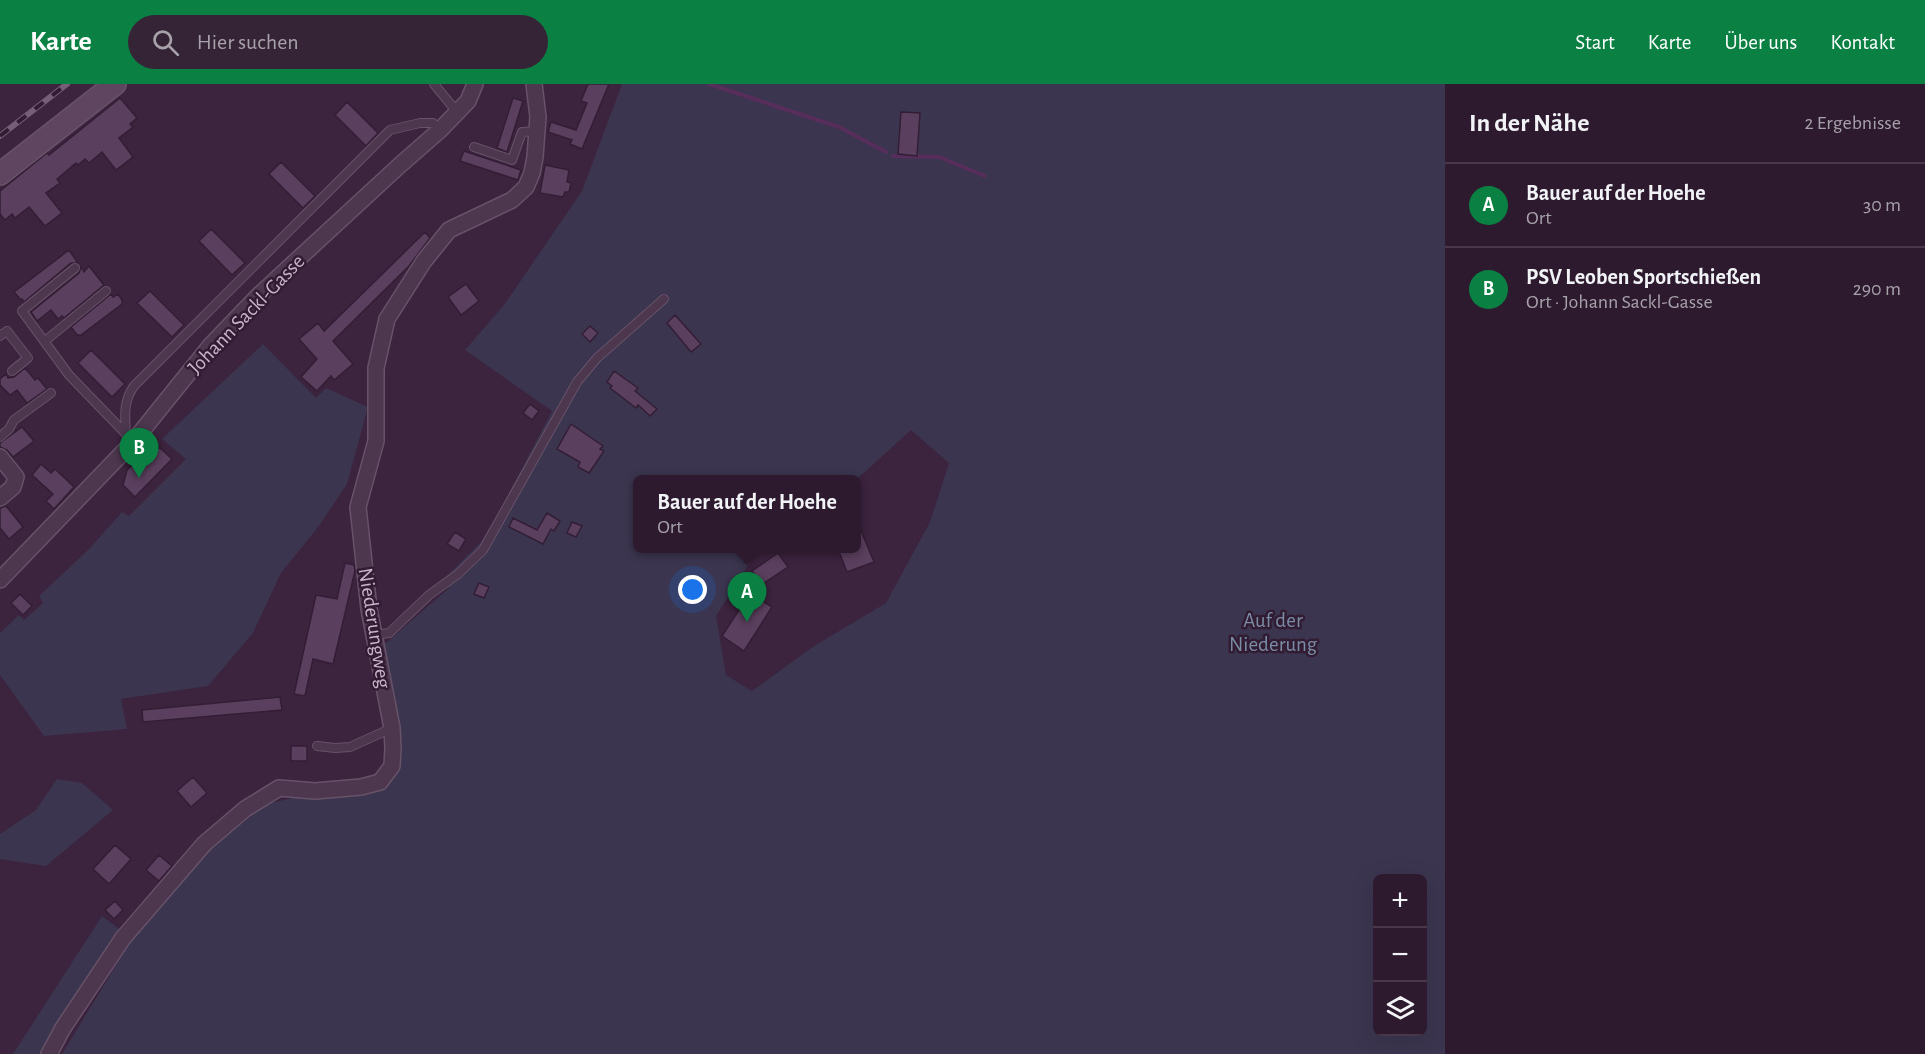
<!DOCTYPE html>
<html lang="de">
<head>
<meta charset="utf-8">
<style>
  :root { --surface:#2d1a2e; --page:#352336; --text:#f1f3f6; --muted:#a7a1aa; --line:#48384a; --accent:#0b8043 }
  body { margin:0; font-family:"Alegreya Sans",sans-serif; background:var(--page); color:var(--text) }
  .controls { position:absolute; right:18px; bottom:18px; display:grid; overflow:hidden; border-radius:9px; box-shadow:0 6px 24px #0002 }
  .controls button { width:54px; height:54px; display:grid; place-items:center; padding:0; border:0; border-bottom:2px solid var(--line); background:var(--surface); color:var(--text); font:30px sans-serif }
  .you { position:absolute; left:693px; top:506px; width:21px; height:21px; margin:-15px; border:4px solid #fff; border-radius:50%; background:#1a73e8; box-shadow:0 0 0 9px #1a73e833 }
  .badge { display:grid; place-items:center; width:39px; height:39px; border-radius:50%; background:var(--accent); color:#fff; font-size:20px; font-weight:700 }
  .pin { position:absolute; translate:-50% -50px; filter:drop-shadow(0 2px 3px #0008) }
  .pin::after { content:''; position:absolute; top:32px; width:21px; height:18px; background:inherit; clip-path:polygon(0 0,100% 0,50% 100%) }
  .popup { position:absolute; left:633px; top:391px; width:228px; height:78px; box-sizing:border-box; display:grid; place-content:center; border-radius:9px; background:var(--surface); filter:drop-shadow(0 2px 4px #0005); font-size:20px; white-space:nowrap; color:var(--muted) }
  .popup b { font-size:22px; color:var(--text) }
  .popup::after { content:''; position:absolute; left:50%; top:100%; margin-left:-12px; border:12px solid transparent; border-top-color:var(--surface) }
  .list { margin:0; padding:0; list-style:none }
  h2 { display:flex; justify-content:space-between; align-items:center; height:78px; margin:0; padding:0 24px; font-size:26px }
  h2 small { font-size:20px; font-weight:400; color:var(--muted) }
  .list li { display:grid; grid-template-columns:39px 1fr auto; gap:18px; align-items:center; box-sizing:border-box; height:84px; padding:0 24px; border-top:2px solid var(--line) }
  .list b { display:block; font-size:22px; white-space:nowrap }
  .list p { margin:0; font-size:20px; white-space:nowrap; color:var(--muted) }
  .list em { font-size:20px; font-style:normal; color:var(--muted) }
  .icon { flex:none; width:33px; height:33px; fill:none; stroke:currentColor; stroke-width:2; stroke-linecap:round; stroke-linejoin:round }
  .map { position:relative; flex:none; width:1445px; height:970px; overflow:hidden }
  header { display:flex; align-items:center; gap:36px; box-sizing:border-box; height:84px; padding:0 30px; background:var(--accent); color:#fff }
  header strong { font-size:28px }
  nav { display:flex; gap:33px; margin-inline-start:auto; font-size:21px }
  .search { width:420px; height:54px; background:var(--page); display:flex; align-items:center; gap:15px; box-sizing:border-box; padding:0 21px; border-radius:33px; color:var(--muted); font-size:22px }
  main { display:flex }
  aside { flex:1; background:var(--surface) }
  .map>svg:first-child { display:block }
</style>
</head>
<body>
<header>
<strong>Karte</strong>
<div class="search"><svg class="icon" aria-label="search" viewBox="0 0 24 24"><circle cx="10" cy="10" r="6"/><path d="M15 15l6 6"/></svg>Hier suchen</div>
<nav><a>Start</a><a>Karte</a><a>Über uns</a><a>Kontakt</a></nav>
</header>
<main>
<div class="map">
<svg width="1445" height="970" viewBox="0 0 1445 970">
  <rect width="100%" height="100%" fill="#3c233e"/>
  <!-- green -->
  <path fill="#3b354f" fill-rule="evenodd" d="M622,0H1445V970H62L132,855L200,773L266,720L297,713L383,705L380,698L392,682L375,560L386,559L449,504L444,495L481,458L504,419L552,327L465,266L504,221L582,107ZM911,346L949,379L930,438L886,519L814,562L752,607L726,591L716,532L759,464H638V396H856ZM1378,794H1422V948H1378Z
    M263,260L316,314L326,304L368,323L347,400L319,442L281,489L253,549L208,602L121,615L127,645L44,652L0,591V549L19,531L24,536L43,519L39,512L88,466L122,428L129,432L186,375L162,355Z
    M57,695L82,699L113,726L46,782L0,775V750L36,726Z
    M102,832L122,847L44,970H13Z"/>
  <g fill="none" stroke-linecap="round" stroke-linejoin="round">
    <!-- stream -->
    <path stroke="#572e5b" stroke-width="4" d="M709,0L839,43L886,68
      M893,72L939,73L985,92"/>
  </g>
  <!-- building -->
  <path fill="#5b3f5e" stroke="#331e35" stroke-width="1.5" d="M588,0H609L582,65L570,60L572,56L548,48L551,38L576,46L587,19L581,17Z
    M120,14L137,34L130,40L133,43L119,54L133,73L116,86L102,68L89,79L85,75L78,81L76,79L57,95L60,99L46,109L62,129L45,142L29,123L15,134L12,130L5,136L0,130V107L47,69L49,71Z
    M513,14L523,17L507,68L497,64Z
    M347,18L378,49L366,62L335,31Z
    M901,28L920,29L917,72L898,70Z
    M464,67L521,86L518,96L460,77Z
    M281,78L315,112L303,124L269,90Z
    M545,81L569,86L567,98L571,99L569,108H565L563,113L540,109Z
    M211,145L245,179L232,191L199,157Z
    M425,148L430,154L409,182L333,257L353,280L334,296L331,292L317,307L301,293L317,275L299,255L318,239L324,247Z
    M69,166L78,179H71L24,218L22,215L21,216L14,208Z
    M89,182L104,201L64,234L62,232L58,235L51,226L37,237L31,228L79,189L81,183L84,188Z
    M466,200L479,217L461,231L448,213Z
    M150,207L184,241L172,253L137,219Z
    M111,210L113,213L118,210L122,216V220L81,251H77L71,243Z
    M675,231L701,260L691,268L667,239Z
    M590,242L598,249L590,258L582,250Z
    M91,266L125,300L112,313L78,279Z
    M25,284L35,296L38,294L47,305L27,319L17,306L10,311L0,301V295L6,290L8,294L14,293Z
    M614,287L638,304L635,307L657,325L650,332L638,321L636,324L610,304L612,302L607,298Z
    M530,320L539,327L532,336L523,329Z
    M571,340L603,362L600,365L604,367L589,389L578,383L580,378L557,365Z
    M22,343L34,357L13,373L7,366L0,363V359Z
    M159,363L172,375L135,413L123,401L127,386L132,381L138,386Z
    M41,380L51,389L55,385L74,403L54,425L46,417L53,410L32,391Z
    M6,422L23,443L9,455L0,444V424Z
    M547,429L560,437L554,447L551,445L543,460L509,443L513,434L537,446Z
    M857,437L874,478L847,488L838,465H856Z
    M572,438L582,442L576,453L567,449Z
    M455,448L466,455L459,467L447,460Z
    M778,469L788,483L761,501L752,487Z
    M345,479L354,481L355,487L333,580L313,575L305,612L294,610L316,511L337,515Z
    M479,499L489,503L484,514L474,510Z
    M750,509L772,523L744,567L722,552Z
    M20,510L32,522L23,531L11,519Z
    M280,613L282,626L143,638L142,626Z
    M291,662H307V677H291Z
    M193,693L207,709L191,723L177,707Z
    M115,761L131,775L109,800L93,785Z
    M159,771L172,782L159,797L146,786Z
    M115,817L123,826L114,835L105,826Z"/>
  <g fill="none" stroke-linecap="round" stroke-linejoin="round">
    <!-- lane casing -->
    <g stroke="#675269" stroke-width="10">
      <path id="lane" d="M434,0L457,28
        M474,63L512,76L522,48L537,47
        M75,184L22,227L69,291L126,350
        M0,252L7,247L28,274L12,287
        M45,257L106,207
        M126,350C125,332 123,317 134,302L390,46L420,39H433L440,46
        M0,353L9,345L14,336L51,309
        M374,551L389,549L429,511L458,490L483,466L577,298L597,274L664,215
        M317,662L335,664L350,663L392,644"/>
    </g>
    <!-- street casing -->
    <g stroke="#675269" stroke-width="18">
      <path id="street" d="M0,373L16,393L13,403L0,414
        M0,496L133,358L211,261L258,212L400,81L440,46L468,17L475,0
        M49,970L63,944L123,854L204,760L245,725L279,704L315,707L361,703L380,698L392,682L393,664L392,644L369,525L358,423L376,357V284L387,235L424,177L449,146L512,116L526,103L532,89L535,73L538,33L534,0"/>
    </g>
    <!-- secondary casing -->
    <g stroke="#675269" stroke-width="24">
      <path id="secondary" d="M0,90L115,0"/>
    </g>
    <!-- lane -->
    <use href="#lane" stroke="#4c374e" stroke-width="8"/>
    <!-- street -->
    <use href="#street" stroke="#4c374e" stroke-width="15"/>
    <!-- secondary -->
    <use href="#secondary" stroke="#604561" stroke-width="21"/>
    <!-- rail casing -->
    <g stroke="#765d78" stroke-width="6">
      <path id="rail" d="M0,52L67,0"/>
    </g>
    <!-- rail -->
    <use href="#rail" stroke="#311c33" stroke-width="4" stroke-dasharray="11" stroke-linecap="butt"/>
  </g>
  <g text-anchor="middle" stroke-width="5" stroke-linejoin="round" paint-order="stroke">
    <!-- street labels -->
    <g font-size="21" fill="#c8b3c9" stroke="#311c33">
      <text transform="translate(246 230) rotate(-46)" y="7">Johann Sackl-Gasse</text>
      <text transform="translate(375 544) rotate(81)" y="7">Niederungweg</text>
    </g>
    <!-- park labels -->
    <g font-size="21" fill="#798ca4" stroke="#311c33">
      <text x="1273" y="543">Auf der<tspan x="1273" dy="24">Niederung</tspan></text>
    </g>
  </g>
</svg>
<div class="controls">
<button>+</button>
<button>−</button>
<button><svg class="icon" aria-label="layers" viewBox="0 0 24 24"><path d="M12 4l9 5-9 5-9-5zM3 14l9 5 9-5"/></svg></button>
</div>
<div class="you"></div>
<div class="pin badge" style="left:747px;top:538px">A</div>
<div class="popup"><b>Bauer auf der Hoehe</b>Ort</div>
<div class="pin badge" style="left:139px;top:394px">B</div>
</div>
<aside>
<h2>In der Nähe<small>2 Ergebnisse</small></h2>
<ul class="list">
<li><span class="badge">A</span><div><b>Bauer auf der Hoehe</b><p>Ort</p></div><em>30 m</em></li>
<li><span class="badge">B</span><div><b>PSV Leoben Sportschießen</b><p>Ort · Johann Sackl-Gasse</p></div><em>290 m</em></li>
</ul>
</aside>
</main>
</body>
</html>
